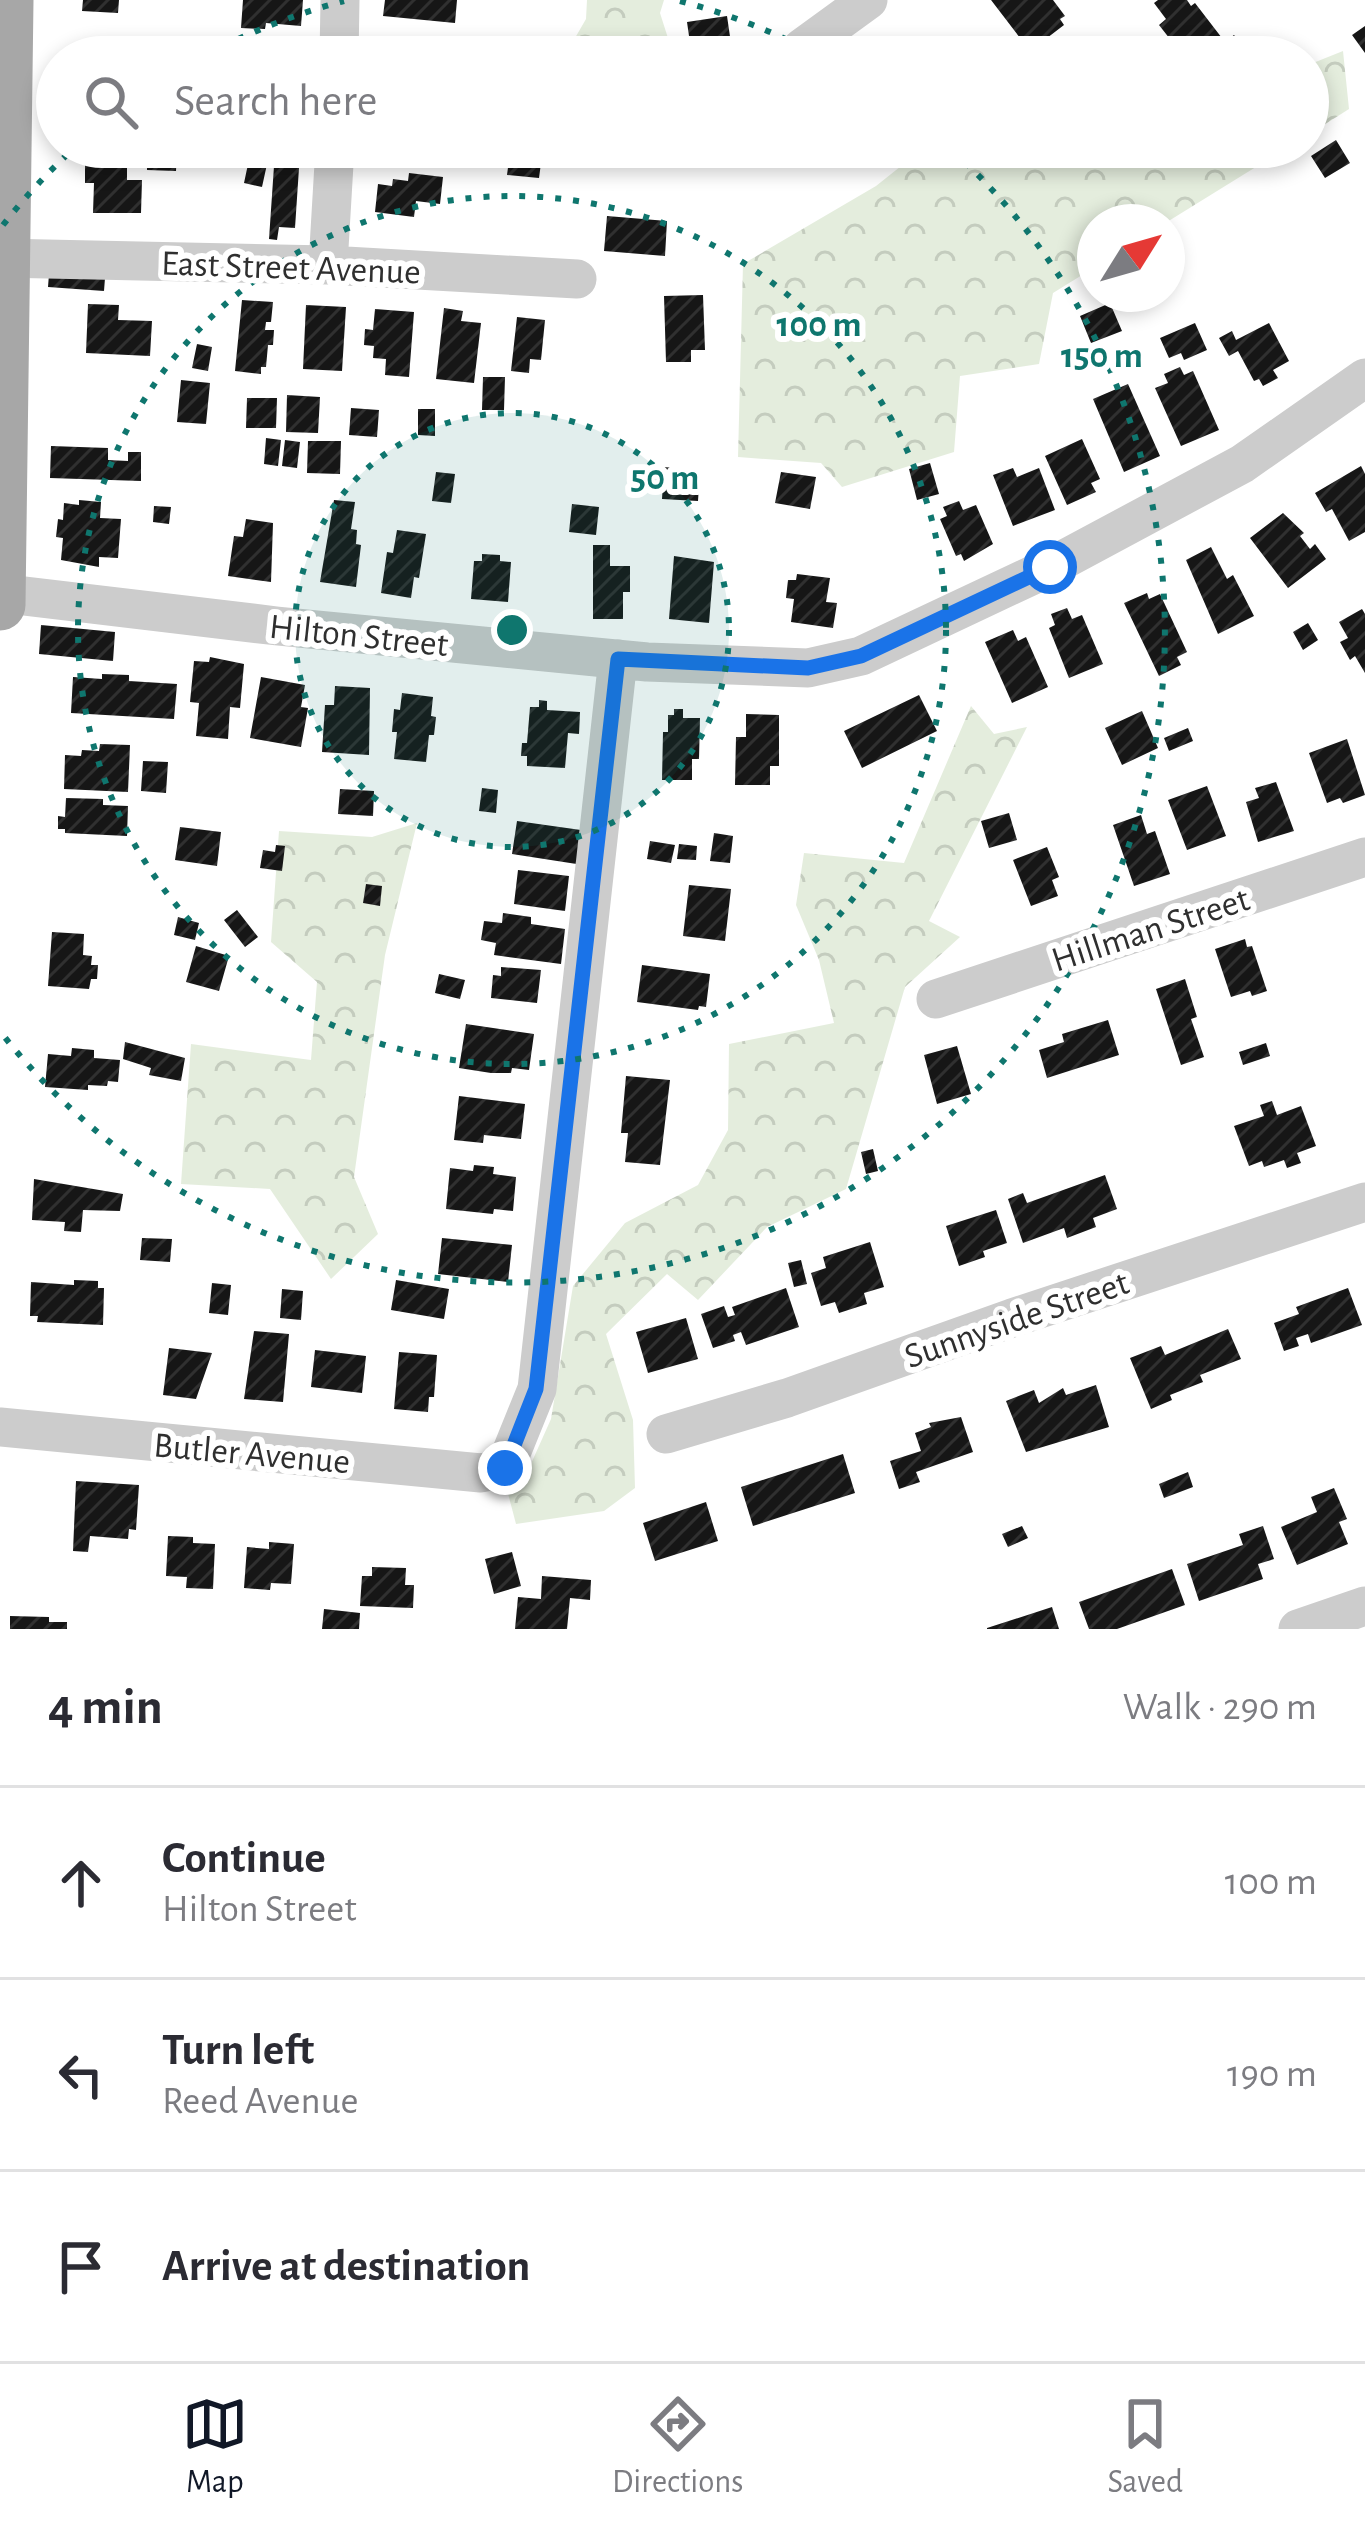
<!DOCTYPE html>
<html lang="en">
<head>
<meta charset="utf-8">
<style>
  :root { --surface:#fff; --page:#f2f2f3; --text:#2b2b33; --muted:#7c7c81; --line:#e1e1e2; --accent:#111827 }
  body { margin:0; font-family:"Alegreya Sans",sans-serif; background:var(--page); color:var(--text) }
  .compass { position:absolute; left:1077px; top:204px; width:108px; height:108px; border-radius:50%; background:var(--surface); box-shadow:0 6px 18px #0003; rotate:53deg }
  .stop { position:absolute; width:36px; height:36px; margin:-27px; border:9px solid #1a73e8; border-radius:50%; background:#fff }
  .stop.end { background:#1a73e8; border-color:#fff; box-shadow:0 3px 12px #0008 }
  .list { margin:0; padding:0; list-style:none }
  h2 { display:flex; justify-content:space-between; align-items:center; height:156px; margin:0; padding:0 48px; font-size:51px }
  h2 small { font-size:39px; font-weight:400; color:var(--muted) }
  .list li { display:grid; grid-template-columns:78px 1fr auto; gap:36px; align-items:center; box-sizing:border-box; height:192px; padding:0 48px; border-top:3px solid var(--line) }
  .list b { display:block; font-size:45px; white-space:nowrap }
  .list p { margin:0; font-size:39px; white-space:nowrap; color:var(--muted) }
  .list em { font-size:39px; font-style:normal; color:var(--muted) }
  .icon { flex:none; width:66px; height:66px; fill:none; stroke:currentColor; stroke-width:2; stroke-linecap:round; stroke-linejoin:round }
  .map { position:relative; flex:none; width:1365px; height:1629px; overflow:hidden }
  .search { position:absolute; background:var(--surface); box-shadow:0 6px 18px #0003; left:36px; right:36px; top:36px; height:132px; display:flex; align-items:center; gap:30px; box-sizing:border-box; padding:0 42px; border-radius:66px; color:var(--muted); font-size:45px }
  .sheet { height:732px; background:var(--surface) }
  nav { display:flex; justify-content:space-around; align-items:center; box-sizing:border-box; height:168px; border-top:3px solid var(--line); background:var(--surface); font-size:33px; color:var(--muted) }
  nav a { display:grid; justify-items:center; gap:6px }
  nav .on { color:var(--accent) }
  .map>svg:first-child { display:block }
</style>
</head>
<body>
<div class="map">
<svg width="1365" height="1629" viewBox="0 0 1365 1629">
  <defs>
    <pattern id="forest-crowns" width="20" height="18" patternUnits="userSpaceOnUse" patternTransform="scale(3)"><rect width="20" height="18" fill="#e4eddd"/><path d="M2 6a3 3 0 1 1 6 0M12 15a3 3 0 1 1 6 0" fill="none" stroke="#c4ccbe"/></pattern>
    <pattern id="building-hatch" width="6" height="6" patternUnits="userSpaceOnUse" patternTransform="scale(3)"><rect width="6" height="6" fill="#161616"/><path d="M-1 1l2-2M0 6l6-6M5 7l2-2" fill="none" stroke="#303030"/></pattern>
  </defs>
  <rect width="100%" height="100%" fill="#fff"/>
  <!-- forest -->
  <path fill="url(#forest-crowns)" d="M587,0H664L660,13L674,57H564L586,19Z
    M1125,36L1118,57H1063Z
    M1343,51L1349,109L1308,135V65Z
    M513,147H672L613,165Z
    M925,147H1288L1167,222H1095V267L1053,293L1039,364L960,376L954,452L842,487L821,463L738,457L743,264L876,186Z
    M971,706L994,734L1027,727L929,921L960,937L905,987L846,1189L767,1227L698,1300L667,1274L606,1334L633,1420L635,1488L604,1511L516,1524L506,1486L530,1466L551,1419L573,1286L625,1223L698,1185L728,1130L729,1044L834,1023L819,960L796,905L804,853L904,863Z
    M417,823L385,955L354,1177L378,1234L331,1279L270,1189L181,1184L191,1044L311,1060L317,982L271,942L279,831L372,837Z"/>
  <!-- building -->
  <path fill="url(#building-hatch)" d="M83,0H119L118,13L82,11Z
    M243,0H303L301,26L266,23L265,29L241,28Z
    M385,0H457L455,23L383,16Z
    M991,0H1053L1065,16L1060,19L1064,25L1030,51Z
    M1158,0H1187L1191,6L1195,3L1225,42L1234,35L1246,50L1237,57H1184L1159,25L1166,19L1154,3Z
    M727,16L733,57H692L687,22Z
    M1365,26V53L1352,35Z
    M437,36L453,37L452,57H381L382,42L436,46Z
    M189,44L222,50L220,57H186Z
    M1336,140L1350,163L1325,178L1311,156Z
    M147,147H177L176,171L147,170Z
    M85,148H127V180H142L141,213H93L94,183H85Z
    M251,150L269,155L262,187L244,183Z
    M509,160L541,163L539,178L507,175Z
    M274,166L299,168L295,228L279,227L277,240L269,239Z
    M409,173L443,177L440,204L416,201L414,217L375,212L378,184L392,186L393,179L408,181Z
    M607,216L667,221L665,256L604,251Z
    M50,261L106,265L104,291L48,287Z
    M703,295L705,350H691V362H666L664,296Z
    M242,300L273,302L271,322H266L265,330H274L273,345H268L266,367H261V374L235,371Z
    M1110,303L1122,331L1091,343L1080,316Z
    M88,304L119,305L118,320L152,321L150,356L86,353Z
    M306,305L346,307L342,371L303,369Z
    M444,308L463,311L461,321L481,323L474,383L436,379Z
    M375,309L414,312L409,377L385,375L386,359L373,358L374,346L364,345L365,329L373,330Z
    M517,317L545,320L541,360L530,359L529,373L511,371Z
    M1195,323L1207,350L1184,360L1181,353L1169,358L1160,338Z
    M1269,323L1289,361L1273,370L1278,378L1263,386L1259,379L1254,381L1238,351L1229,356L1219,338L1232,331L1236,340Z
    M197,344L212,347L208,371L192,368Z
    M1180,367L1184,375L1193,371L1219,430L1181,446L1155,388L1168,383L1164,374Z
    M483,377H505L504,410H482Z
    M181,380L210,383L206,424L177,422Z
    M1128,384L1160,456L1124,472L1093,399Z
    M287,395L320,397L318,433L286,432Z
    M247,398H277L276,428H246Z
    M351,408L379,410L377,437L349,435Z
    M418,409H435V436L418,435Z
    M266,438L281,440L278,466L264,464Z
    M1082,439L1100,479L1091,483L1096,492L1067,505L1045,456Z
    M285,440L300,442L297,468L282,466Z
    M308,441H341L340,474L307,473Z
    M51,446L108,448V460L128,461V452H141V481L50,478Z
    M930,463L939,494L917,500L909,469Z
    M1361,466L1365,474V532L1349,541L1332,509L1326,512L1315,493Z
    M664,467L700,470L698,501L662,499Z
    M1013,468L1017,477L1039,468L1055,510L1013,526L993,475Z
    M436,472L455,474L451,503L432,501Z
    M781,472L816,477L810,509L775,503Z
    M79,500L101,502L100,518L121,519L118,558L99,557V567L61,560L63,538L56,537L58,519L63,520L64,503L79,505Z
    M334,500L355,502L351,529L357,530L356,544L361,545L356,587L320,582Z
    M959,501L963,510L976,505L993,544L964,561L961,554L956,556L940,519L947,516L943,507Z
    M572,504L599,507L596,535L569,532Z
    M154,506L171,507L169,524L153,522Z
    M1283,513L1304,533L1300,536L1310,549L1315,544L1326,559L1288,588L1250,538Z
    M246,519L273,523L271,582L228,576L234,536L243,537Z
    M397,530L426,534L419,578L414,577L411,598L381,593L387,552L393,553Z
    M593,545H610V566H630V592H623V619H593Z
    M1211,547L1227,579L1233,575L1254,616L1218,634L1186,560Z
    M482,554L500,555V561L511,562L508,602L471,599L474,561H482Z
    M674,556L714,562L709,623L669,619Z
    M797,574L830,578L826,602L837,603L833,628L791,622L794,599L786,598L788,580H796Z
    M1147,593L1149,599L1160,594L1187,652L1177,657L1181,665L1159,676L1124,603Z
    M1067,608L1072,619L1082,615L1103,664L1069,678L1049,628L1055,625L1051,614Z
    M1362,609L1365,614V673L1355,656L1350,660L1340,642L1348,638L1339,622Z
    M1308,623L1318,640L1303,650L1293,632Z
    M41,625L115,632L113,661L39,654Z
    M1013,630L1018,641L1026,637L1048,687L1012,703L985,642Z
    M210,657L244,664L240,708L230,707L228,739L196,736L199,703L190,702L194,661L209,662Z
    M102,674L129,675V681L177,684L174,719L71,713L73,677L102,679Z
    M261,677L305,685L301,707L308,708L301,747L250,738Z
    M335,686L370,688L369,755L322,752L325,705H334Z
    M402,693L433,697L431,716L436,717L434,735H429L426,762L394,759L397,732H392L394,709L400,710Z
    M919,695L937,731L862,768L844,731Z
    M539,700L547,701V710L580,712L579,734L568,733L565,768L527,766V756H521L522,743H527L530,707H539Z
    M674,709H683V718H700L699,759H692V780H662L663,732H668V715H674Z
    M1142,711L1158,748L1122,765L1105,728Z
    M746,714L779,715V766H770V785H735L736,737H746Z
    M1188,728L1193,741L1169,751L1164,738Z
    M1347,739L1365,795L1343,803L1340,798L1327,803L1309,753Z
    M100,744L130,745L128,792L64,789L65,755L81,756L82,750L99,751Z
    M143,761L168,762L166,793L141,791Z
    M1276,782L1294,831L1258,842L1246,802L1259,798L1255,788Z
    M1207,786L1226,836L1187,850L1168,800Z
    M482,788L498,790L496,813L479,811Z
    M340,789L374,791L373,816L338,814Z
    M66,798L103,799V805L128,806L127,836L65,833V829H58V816L65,817Z
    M1009,813L1017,840L989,848L981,821Z
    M1141,815L1147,834L1155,831L1170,874L1134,886L1113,825Z
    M517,821L588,831L583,865L512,854Z
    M180,827L221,832L217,866L175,860Z
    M714,833L733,836L730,863L710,861Z
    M650,841L675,845L671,863L647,859Z
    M679,844L697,846L696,860L677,859Z
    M276,845L285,846L282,871L260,868L263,850L275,852Z
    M1047,847L1059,877L1052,880L1058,896L1031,906L1013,860Z
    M518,870L569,876L565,911L514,904Z
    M366,884L382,886L380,906L363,903Z
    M689,885L731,889L725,941L683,936Z
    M237,910L258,937L245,947L224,920Z
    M503,913L531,917V924L565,929L561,964L494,955L496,943L481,940L484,921L502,923Z
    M178,917L199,923L195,940L174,935Z
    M52,932L84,934L83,955L92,956L91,965H98L97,979H91L89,989L48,986Z
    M1245,939L1247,947L1252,946L1267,991L1252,996L1250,991L1231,997L1215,949Z
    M196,946L229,956L219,991L186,982Z
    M642,965L710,974L706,1007L699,1006L698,1010L637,1002Z
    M501,967L541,970L537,1003L491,998L493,975L501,976Z
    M439,974L465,980L460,999L435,993Z
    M1185,979L1197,1017L1191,1019L1204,1057L1181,1065L1156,989Z
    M1108,1020L1119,1055L1047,1078L1039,1050L1064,1042L1062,1034Z
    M466,1024L534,1034L529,1070L512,1068L511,1073H491L459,1068Z
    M125,1042L185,1058L181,1081L149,1075L151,1068L123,1059Z
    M1266,1043L1270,1056L1243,1065L1239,1052Z
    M957,1046L971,1094L937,1104L924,1055Z
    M72,1048L94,1050V1058L120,1060L118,1082L108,1081L107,1086L88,1085V1090L45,1087L48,1054L71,1056Z
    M626,1076L670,1080L660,1165L625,1162L628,1133H621Z
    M459,1096L525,1104L521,1139L484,1135L483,1143L454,1140Z
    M1272,1101L1277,1115L1301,1106L1316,1146L1297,1153L1301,1163L1287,1168L1284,1160L1264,1167L1262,1161L1249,1166L1234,1126L1264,1116L1260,1105Z
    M873,1149L878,1171L866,1174L861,1152Z
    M474,1165L494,1167L493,1174L516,1177L513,1211L494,1209L493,1214L446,1209L450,1168L473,1171Z
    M1105,1175L1117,1209L1093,1218L1096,1227L1067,1238L1064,1228L1023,1243L1008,1199L1023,1193L1027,1203Z
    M34,1179L123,1194L120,1211L83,1210L81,1232L64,1231L65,1222L32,1220Z
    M996,1210L1007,1243L983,1251L985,1257L959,1266L946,1226Z
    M142,1238L172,1239L170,1262L140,1260Z
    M442,1238L512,1245L508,1282L438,1274Z
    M870,1242L884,1287L864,1293L867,1304L839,1313L835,1302L821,1306L811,1273L826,1268L823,1257Z
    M801,1260L807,1284L794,1287L788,1263Z
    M74,1280L98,1281V1288H104L103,1325L37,1322L38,1316H30L31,1282L74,1285Z
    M396,1280L449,1289L444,1319L391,1310Z
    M212,1283L231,1285L228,1315L209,1313Z
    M786,1288L799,1327L746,1345L741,1332L733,1335L735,1341L713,1348L701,1314L724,1306L728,1317L735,1315L732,1307Z
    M1348,1288L1362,1325L1311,1343L1308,1334L1296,1338L1299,1346L1284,1351L1274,1323L1299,1314L1296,1307Z
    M282,1289L303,1291L301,1320L280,1318Z
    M686,1318L698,1359L648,1373L636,1332Z
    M1228,1329L1241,1359L1200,1375L1203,1382L1170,1395L1172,1400L1151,1409L1130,1358L1161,1346L1165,1355Z
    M254,1331L289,1334L283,1402L244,1399Z
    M169,1348L212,1353L196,1399L163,1395Z
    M315,1350L366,1356L362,1393L311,1387Z
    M399,1352L437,1355L434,1397H429L428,1412L394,1409Z
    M1096,1385L1109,1427L1026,1452L1006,1401L1034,1390L1039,1403L1063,1388L1066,1395Z
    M961,1417L973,1452L916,1472L920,1482L899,1489L890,1461L921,1451L915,1433L931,1427L929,1423Z
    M843,1454L855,1493L753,1526L741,1487Z
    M1188,1472L1193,1487L1164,1498L1159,1484Z
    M76,1481L139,1485L136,1530L129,1529L128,1539L90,1536L88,1552L73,1551Z
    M1334,1488L1347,1519L1339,1522L1348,1544L1297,1565L1281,1527L1317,1512L1311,1497Z
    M706,1502L718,1541L655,1561L643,1523Z
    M1022,1526L1028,1538L1008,1547L1002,1534Z
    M1263,1526L1274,1559L1258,1564L1263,1579L1199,1601L1187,1564L1243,1545L1239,1534Z
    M168,1536L193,1537V1543L215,1544L213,1589L186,1588L187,1577L166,1576Z
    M269,1542L294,1544L291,1584L271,1583L270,1590L244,1588L247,1547L269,1549Z
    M512,1552L521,1586L494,1594L485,1559Z
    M372,1567L406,1568L405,1585H414L413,1608L360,1606L362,1576H372Z
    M1172,1569L1185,1605L1117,1629H1089L1079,1602Z
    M542,1576L591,1580L590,1600L570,1598L567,1629H515L518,1597L541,1599Z
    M1052,1607L1059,1629H987V1628Z
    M324,1609L360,1613L359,1629H322Z
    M10,1616L49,1617V1622H67V1629H10Z"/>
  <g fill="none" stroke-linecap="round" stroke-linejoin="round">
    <!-- minor -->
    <path stroke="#ccc" stroke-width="39" d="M802,48L868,0
      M339,57L340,0
      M0,258L328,265L577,279
      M328,265L335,147
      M0,593L277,626L647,662L808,668L861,656L1050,567L1242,464L1365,378
      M936,999L1365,857
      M0,1427L481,1473L505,1468L537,1389L618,659
      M666,1434L787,1398L1012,1318L1365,1202
      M1298,1629L1365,1606"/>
    <!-- major -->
    <path stroke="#a7a7a7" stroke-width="51" d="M0,605L8,0"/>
  </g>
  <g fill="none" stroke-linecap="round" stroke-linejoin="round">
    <!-- route -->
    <path stroke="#1a73e8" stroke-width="15" d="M505,1468L536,1389L618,659L808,668L861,656L1050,567"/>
  </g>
  <!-- distance rings -->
  <circle cx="512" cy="630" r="217" fill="#0f766e" fill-opacity=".12"/>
  <g fill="none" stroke="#0f766e" stroke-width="6" stroke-dasharray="6 12">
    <circle cx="512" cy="630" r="217"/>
    <circle cx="512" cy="630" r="434"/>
    <path d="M3 225A651 651 0 0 1 72 150M206 55A651 651 0 0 1 344 1M680 1A651 651 0 0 1 818 55M952 150A651 651 0 1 1 3 1035"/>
  </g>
  <g text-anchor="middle" stroke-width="12" stroke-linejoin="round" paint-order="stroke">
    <!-- street labels -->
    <g font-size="36" fill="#2f2f2f" stroke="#fff">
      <text transform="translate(291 266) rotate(2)" y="13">East Street Avenue</text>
      <text transform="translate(359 634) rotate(6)" y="13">Hilton Street</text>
      <text transform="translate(1150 928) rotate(-18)" y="13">Hillman Street</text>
      <text transform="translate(1016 1318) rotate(-19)" y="13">Sunnyside Street</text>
      <text transform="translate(252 1452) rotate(5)" y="13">Butler Avenue</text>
    </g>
  </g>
  <circle cx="512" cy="630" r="18" fill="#0f766e" stroke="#fff" stroke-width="6"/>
  <g font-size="36" text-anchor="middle" font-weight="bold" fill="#0f766e" stroke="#fff" stroke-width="12" stroke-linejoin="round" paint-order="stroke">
    <text x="819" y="336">100 m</text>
    <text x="1102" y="367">150 m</text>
    <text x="665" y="489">50 m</text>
  </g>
</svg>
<svg class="compass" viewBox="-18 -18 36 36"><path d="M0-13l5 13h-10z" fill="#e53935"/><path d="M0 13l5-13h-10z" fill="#7c7c81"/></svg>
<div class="stop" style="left:1050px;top:567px"></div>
<div class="stop end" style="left:505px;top:1468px"></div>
<div class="search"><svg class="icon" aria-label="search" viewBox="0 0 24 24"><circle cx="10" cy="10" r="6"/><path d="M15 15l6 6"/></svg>Search here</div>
</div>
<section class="sheet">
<h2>4 min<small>Walk · 290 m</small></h2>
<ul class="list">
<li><svg class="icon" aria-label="ahead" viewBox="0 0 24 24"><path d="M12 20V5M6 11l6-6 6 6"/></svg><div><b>Continue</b><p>Hilton Street</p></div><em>100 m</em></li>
<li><svg class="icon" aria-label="left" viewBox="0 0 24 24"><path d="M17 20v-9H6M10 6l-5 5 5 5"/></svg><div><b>Turn left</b><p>Reed Avenue</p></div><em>190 m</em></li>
<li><svg class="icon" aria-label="arrive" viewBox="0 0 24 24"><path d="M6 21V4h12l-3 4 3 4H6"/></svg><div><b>Arrive at destination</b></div></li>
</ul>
</section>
<nav>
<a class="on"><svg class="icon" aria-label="map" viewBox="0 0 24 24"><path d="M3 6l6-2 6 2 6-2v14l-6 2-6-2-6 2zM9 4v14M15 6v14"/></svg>Map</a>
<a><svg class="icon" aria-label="directions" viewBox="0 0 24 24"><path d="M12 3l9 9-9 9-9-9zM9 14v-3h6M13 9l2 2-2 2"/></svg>Directions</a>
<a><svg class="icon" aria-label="saved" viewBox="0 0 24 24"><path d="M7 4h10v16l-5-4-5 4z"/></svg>Saved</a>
</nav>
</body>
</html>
